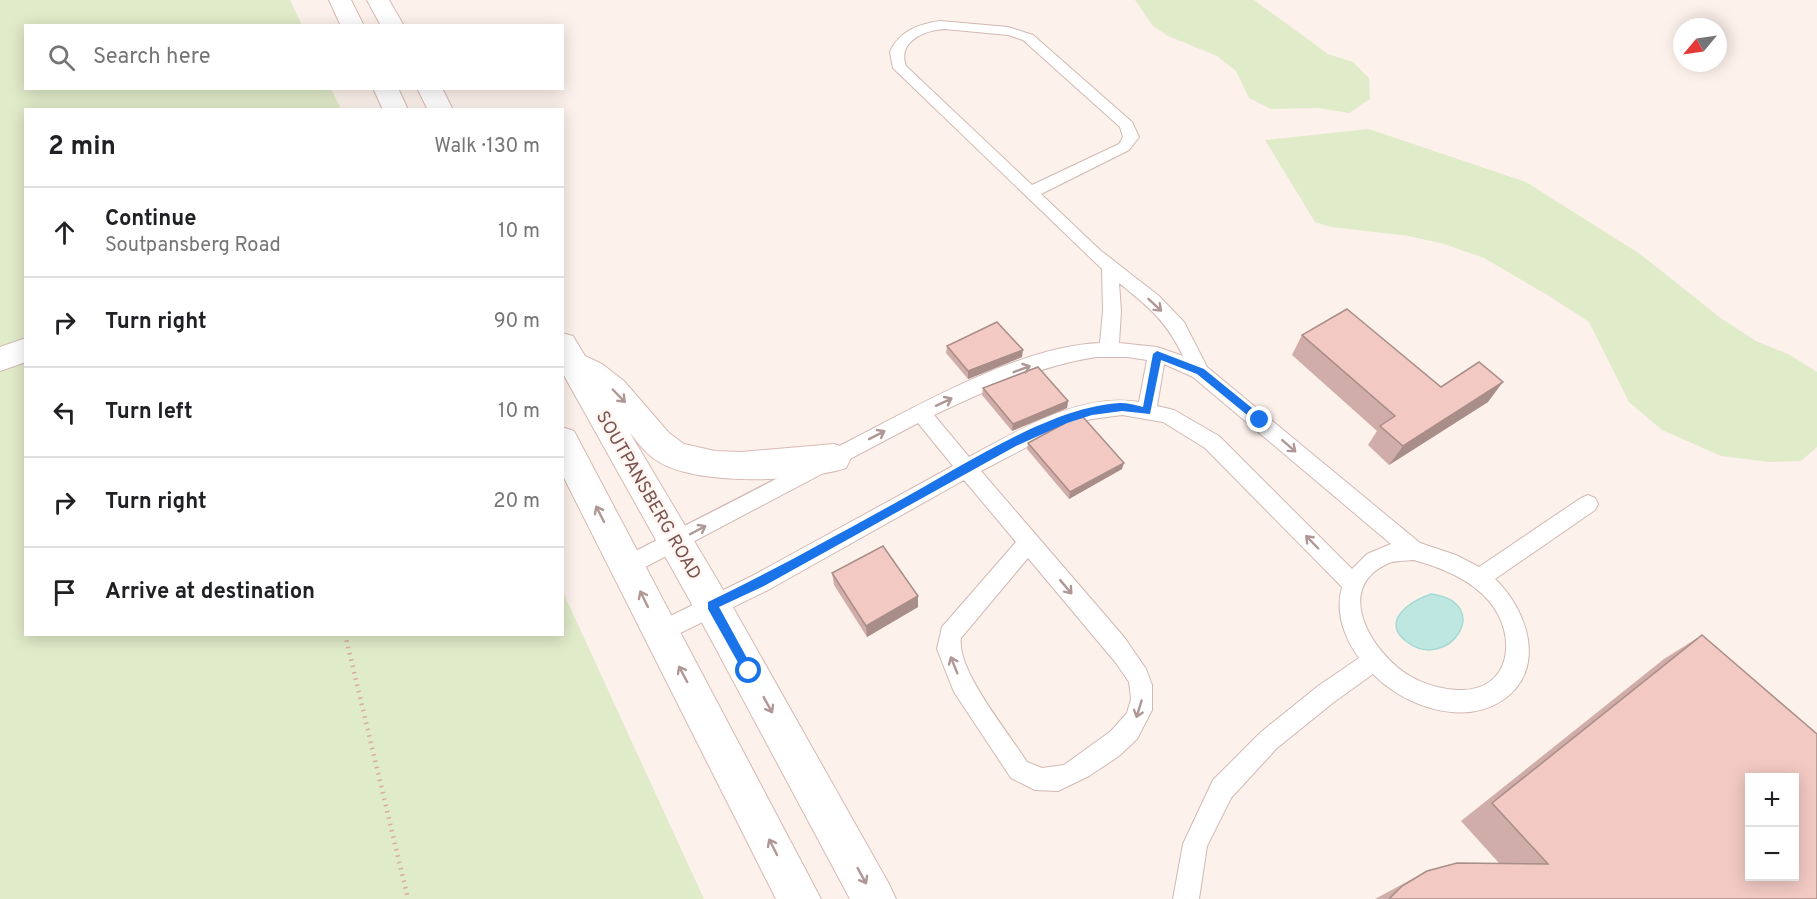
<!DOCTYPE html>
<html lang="en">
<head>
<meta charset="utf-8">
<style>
  :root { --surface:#fff; --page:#f2f2f2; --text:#202124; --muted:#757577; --line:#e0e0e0 }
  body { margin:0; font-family:Overpass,sans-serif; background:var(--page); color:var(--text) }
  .controls { position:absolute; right:18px; bottom:18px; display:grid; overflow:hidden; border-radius:0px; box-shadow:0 3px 15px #0003 }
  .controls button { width:54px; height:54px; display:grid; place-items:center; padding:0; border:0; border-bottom:2px solid var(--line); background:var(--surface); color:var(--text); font:30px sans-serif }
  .compass { position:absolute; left:1673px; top:18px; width:54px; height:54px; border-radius:50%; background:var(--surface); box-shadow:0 3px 15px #0003; rotate:241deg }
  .stop { position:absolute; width:18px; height:18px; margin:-14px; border:4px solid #1a73e8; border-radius:50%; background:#fff }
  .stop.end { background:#1a73e8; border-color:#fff; box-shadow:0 2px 6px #0008 }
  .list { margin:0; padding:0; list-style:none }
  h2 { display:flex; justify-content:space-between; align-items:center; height:78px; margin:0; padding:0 24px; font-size:26px }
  h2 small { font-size:20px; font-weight:400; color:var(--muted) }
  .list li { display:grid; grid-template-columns:39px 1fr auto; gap:18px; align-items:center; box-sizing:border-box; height:90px; padding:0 24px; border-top:2px solid var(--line) }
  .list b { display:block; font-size:22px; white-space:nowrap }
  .list p { margin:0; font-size:20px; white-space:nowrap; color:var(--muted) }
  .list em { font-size:20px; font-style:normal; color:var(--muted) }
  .icon { flex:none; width:33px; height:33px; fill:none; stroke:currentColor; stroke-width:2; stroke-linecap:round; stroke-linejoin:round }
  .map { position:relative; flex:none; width:1817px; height:899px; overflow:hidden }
  .search { position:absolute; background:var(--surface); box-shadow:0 3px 15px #0003; left:24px; top:24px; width:540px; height:66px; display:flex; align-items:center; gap:15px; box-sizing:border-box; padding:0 21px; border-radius:0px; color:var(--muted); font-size:22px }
  .panel { position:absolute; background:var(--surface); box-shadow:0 3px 15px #0003; left:24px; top:108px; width:540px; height:528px; border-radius:0px }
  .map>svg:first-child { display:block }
</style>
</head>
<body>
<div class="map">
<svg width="1817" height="899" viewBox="0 0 1817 899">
  <rect width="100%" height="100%" fill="#fdf1eb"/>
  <!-- green -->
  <path fill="#e0ebc9" d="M0,0H290L302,25L26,26V88L331,89L341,109L26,110V634H562L563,592L704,899H0Z
    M1135,0H1254L1328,54L1353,62L1369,78L1370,99L1349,113L1318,108L1271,109L1249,98L1236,71L1217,56L1168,36L1153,26Z
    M1369,129L1526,182L1640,254L1722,319L1756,341L1790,355L1817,372V447L1801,461L1769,462L1721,456L1662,430L1629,402L1589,322L1549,296L1484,258L1444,244L1409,236L1331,227L1315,222L1265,140Z"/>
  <!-- water -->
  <path fill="#bfe7e2" stroke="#a5d9d2" stroke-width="1.5" d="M1431,594C1496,603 1448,673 1407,642C1379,621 1411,601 1431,594Z"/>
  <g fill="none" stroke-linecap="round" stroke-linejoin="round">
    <!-- service casing -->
    <g stroke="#d2b8b3" stroke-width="2">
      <path id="service" d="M940,21L1008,27L1033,35L1132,122L1139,137L1129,150L1041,194L1100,250L1159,296L1184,322L1207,367L1420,543L1456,555L1479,567L1581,498L1588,495L1595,498L1598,504L1595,510L1495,579C1527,609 1548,669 1503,700C1463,727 1404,706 1373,674L1334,702L1277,748L1231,798L1207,846L1199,899H1173L1183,844L1213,780L1261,732L1318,686L1359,658C1344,637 1335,612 1342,587L1205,448L1163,422L1122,415L1092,419L1069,425L981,471L1124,637L1146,669L1152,685V710L1137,739L1119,756L1089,776L1058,791L1035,790L1011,778L954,692L937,649L942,627L1016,542L964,480L768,590L668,639L660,642L652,639L649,632L652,625L752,576L953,466L918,423L634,573L627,575L620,573L616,566L620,559C697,520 774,480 851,440C921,404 1021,346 1100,343L1103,311L1102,269L893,68L890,52C899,31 919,24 940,21ZM945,29L1008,35L1023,40L1120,127L1123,137L1119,144L1032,185L906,66C897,42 924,30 945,29ZM1119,283C1150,308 1166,321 1183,356L1157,347L1119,343L1121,311ZM1096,357H1127L1147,360L1139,402C1080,392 1020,430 969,457L934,415C987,390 1038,366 1096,357ZM1164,364L1193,377L1391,544L1367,554L1352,569L1219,436L1174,410L1157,406ZM1028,558L1116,663L1129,682L1131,699L1127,713L1111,731L1064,765L1042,768L1027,762C1009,733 956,670 961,638ZM1414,560C1442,568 1470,579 1489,601C1518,635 1512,692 1458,690C1442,689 1425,685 1410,676C1375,656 1331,590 1387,564C1395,560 1405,561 1414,560Z"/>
    </g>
    <!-- minor casing -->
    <g stroke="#d2b8b3" stroke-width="2">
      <path id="minor" d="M26,338V362L0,371V347Z"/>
    </g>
    <!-- secondary casing -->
    <g stroke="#d7b9b3" stroke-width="2">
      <path id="secondary" d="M329,0H351L364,26H341Z
        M367,0H389L404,26H381Z
        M373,88H398L408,110H383Z
        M417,88H442L453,110H428Z
        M562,333L573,336L585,356L602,364L624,381L669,433L684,444L715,451L741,452L834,444L846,448L851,458L846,468C803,482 699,486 659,462C647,455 639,444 630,433L725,593L889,884L896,899H850L699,617L562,372Z
        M562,427L574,431L821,899H776L562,474Z"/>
    </g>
    <!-- path -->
    <path stroke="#d8aba5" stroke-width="4.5" stroke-dasharray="1.5 5" stroke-linecap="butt" d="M345,634L408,899"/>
    <!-- service -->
    <use href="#service" fill="#fff" fill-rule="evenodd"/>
    <!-- minor -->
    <use href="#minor" fill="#fff" fill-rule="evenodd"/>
    <!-- secondary -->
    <use href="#secondary" fill="#fff" fill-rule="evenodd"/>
  </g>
  <!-- wall -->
  <path fill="#d0ada8" d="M1302,335L1441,387L1488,402L1389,465L1368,445L1377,431L1292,355Z
    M947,346L1022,357L968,379L946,353Z
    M983,388L1068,401L1067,408L1012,431L982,395Z
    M1028,443L1122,469L1069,499L1027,449Z
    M832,573L918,596V607L867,637L834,585Z
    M1702,635L1817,899H1375L1427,871L1499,863L1461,821L1664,659Z"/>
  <!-- shaded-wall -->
  <path fill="#a98d88" d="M1023,350L1022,357L968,379V371Z
    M1503,382L1488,402L1389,465L1403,446Z
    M1068,401L1067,408L1012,431L1013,424Z
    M1124,463L1122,469L1069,499L1070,492Z
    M918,596V607L867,637L866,626Z"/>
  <!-- building -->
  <path fill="#f2c9c3" stroke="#a98d88" stroke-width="1.5" fill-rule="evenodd" d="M1347,309L1441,387L1479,362L1503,382L1403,446L1380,426L1395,416L1302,335Z
    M997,322L1023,350L968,371L947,346Z
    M1038,367L1068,401L1013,424L983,388Z
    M1083,417L1124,463L1070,492L1028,443L1071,420Z
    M883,546L918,596L866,626L832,573Z
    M1702,635L1817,734V899H1389L1402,886L1427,871L1457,863L1548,864L1492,803ZM1749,777H1794V876H1749Z"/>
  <!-- one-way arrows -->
  <defs><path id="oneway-shaft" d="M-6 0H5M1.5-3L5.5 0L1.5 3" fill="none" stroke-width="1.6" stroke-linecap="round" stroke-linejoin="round" transform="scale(1.5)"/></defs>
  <g stroke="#af9795">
    <use href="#oneway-shaft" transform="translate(1155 305) rotate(43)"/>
    <use href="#oneway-shaft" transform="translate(1022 369) rotate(-21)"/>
    <use href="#oneway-shaft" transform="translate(619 396) rotate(46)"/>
    <use href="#oneway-shaft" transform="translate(944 402) rotate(-25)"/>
    <use href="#oneway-shaft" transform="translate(877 435) rotate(-27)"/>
    <use href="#oneway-shaft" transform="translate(1289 446) rotate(41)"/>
    <use href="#oneway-shaft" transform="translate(600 514) rotate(-117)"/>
    <use href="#oneway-shaft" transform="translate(698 530) rotate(-28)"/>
    <use href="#oneway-shaft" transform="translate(1312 542) rotate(-134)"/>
    <use href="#oneway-shaft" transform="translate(1066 587) rotate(50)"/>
    <use href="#oneway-shaft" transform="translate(644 599) rotate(-116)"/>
    <use href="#oneway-shaft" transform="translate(954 665) rotate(-112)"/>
    <use href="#oneway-shaft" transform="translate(683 674) rotate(-118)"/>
    <use href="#oneway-shaft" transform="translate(768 705) rotate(61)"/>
    <use href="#oneway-shaft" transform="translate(1139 709) rotate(107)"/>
    <use href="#oneway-shaft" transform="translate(773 847) rotate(-117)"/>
    <use href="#oneway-shaft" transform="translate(862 876) rotate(61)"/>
  </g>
  <!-- route -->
  <path fill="#1a73e8" d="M1157,351L1204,369L1263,417V423H1257L1197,374L1161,360L1150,414L1122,411L1092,415L1067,423L1016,446L764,586L719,607L754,671L753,675H745L708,609V602C773,571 835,536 897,502C960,468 1049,407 1120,403C1128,403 1135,405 1143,407L1153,354Z"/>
  <g text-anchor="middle" stroke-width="5" stroke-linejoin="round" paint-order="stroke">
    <!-- street labels -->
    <g font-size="18" fill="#79514e" stroke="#fff6f2">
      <text transform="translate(649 495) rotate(60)" y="6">SOUTPANSBERG ROAD</text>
    </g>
  </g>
</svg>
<div class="controls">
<button>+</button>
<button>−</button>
</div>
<svg class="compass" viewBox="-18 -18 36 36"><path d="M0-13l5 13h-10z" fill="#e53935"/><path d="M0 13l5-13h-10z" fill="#757577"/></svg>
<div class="stop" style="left:749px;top:671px"></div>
<div class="stop end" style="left:1260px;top:420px"></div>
<div class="search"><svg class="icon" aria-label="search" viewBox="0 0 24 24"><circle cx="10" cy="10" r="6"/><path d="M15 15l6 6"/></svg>Search here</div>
<section class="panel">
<h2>2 min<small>Walk · 130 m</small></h2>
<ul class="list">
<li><svg class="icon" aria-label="ahead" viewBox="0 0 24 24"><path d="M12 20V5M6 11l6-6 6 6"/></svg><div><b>Continue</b><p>Soutpansberg Road</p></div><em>10 m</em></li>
<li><svg class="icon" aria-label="right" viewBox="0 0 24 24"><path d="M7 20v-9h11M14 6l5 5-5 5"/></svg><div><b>Turn right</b></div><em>90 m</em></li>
<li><svg class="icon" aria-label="left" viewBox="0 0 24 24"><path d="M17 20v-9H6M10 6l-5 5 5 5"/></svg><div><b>Turn left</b></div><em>10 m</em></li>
<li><svg class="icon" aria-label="right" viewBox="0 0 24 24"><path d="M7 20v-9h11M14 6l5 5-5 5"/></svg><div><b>Turn right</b></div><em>20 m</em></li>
<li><svg class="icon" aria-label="arrive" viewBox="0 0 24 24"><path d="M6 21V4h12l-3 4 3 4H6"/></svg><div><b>Arrive at destination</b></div></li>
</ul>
</section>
</div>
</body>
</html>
